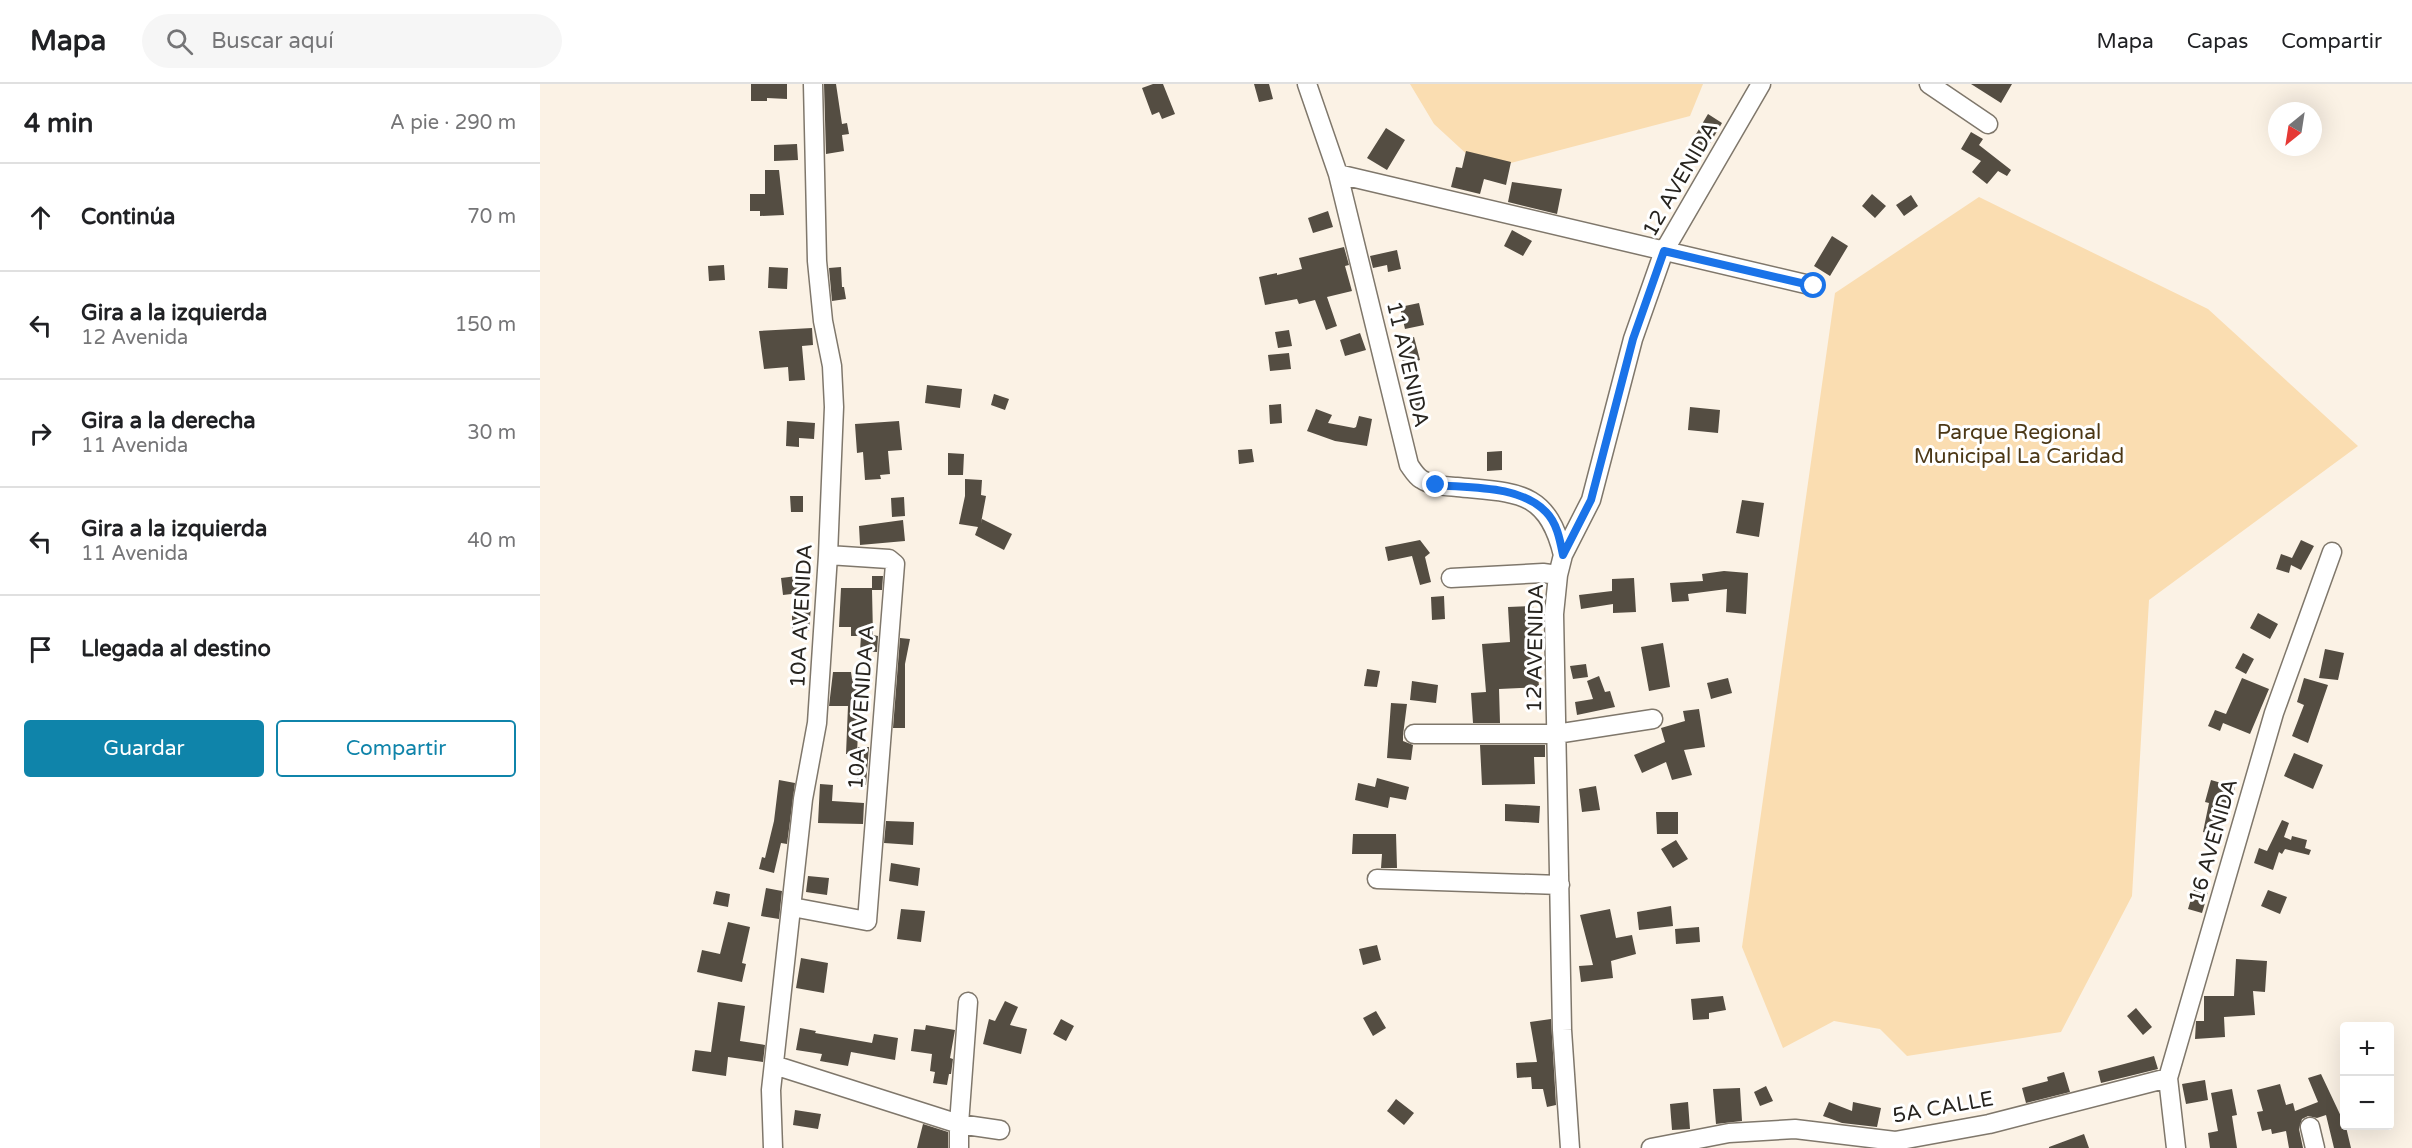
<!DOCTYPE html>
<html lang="es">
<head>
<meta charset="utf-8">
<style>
  :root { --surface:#fff; --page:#f6f6f6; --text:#202124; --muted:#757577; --line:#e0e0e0; --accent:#0f84aa }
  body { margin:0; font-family:"Varela Round",sans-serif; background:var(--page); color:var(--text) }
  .controls { position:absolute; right:18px; bottom:18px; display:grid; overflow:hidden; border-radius:6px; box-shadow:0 6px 24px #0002 }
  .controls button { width:54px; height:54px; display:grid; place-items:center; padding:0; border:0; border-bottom:2px solid var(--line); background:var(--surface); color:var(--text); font:30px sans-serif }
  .compass { position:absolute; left:1728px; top:18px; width:54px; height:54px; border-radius:50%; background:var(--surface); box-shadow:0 6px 24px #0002; rotate:210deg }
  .stop { position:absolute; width:18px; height:18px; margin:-14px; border:4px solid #1a73e8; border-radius:50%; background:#fff }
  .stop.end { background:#1a73e8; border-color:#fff; box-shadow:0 2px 6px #0008 }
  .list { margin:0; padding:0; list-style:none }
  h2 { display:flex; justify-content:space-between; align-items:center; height:78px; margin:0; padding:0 24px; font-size:26px }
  h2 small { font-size:20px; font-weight:400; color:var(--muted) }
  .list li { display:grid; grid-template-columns:39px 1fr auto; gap:18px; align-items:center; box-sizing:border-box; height:108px; padding:0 24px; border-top:2px solid var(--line) }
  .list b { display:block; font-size:22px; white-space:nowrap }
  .list p { margin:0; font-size:20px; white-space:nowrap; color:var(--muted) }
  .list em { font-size:20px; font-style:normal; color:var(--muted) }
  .actions { display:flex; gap:12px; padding:18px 24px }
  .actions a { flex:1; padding:14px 0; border:2px solid var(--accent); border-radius:6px; text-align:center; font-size:21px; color:var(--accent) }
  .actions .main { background:var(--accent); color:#fff }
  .icon { flex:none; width:33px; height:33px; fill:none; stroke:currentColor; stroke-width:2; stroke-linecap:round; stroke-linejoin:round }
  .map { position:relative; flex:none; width:1872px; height:1064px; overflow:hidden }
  header { display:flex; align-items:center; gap:36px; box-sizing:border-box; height:84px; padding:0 30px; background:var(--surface); border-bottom:2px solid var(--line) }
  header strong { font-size:28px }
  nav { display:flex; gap:33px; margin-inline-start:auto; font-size:21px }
  .search { width:420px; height:54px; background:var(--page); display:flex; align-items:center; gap:15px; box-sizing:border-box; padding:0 21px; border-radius:33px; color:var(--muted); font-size:22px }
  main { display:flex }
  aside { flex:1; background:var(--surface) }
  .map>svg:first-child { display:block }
</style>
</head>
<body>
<header>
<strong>Mapa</strong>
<div class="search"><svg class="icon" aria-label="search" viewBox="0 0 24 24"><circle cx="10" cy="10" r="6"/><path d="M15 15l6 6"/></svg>Buscar aquí</div>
<nav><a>Mapa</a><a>Capas</a><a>Compartir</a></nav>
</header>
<main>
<aside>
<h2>4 min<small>A pie · 290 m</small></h2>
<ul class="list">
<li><svg class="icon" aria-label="ahead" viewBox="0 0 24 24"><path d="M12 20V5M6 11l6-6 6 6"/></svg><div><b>Continúa</b></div><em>70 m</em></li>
<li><svg class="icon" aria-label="left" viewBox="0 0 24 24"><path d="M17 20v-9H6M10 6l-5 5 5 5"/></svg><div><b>Gira a la izquierda</b><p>12 Avenida</p></div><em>150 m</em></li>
<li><svg class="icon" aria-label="right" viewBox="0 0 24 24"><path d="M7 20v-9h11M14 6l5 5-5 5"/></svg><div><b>Gira a la derecha</b><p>11 Avenida</p></div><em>30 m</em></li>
<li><svg class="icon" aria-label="left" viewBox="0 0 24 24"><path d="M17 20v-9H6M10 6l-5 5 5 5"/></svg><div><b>Gira a la izquierda</b><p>11 Avenida</p></div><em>40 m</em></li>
<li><svg class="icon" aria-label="arrive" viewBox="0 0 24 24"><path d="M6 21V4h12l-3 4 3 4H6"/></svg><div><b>Llegada al destino</b></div></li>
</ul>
<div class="actions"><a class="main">Guardar</a><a>Compartir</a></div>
</aside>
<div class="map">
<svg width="1872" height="1064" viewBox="0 0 1872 1064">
  <rect width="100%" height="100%" fill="#fbf2e5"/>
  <!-- green -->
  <path fill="#faddb1" d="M870,0H1163L1150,32L944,86L894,40Z
    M1439,113L1668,225L1818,362L1609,516L1592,812L1521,948L1367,972L1340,945L1294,937L1243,964L1202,863L1295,209Z"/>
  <!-- building -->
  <path fill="#544d42" d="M211,0H247V15L227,14V17H211Z
    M284,0H296L302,40L307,39L309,50L302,51L304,67L286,70Z
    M613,0H623L635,30L622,35L619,28L612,31L602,4Z
    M714,0H729L733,15L719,18Z
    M1431,0H1472L1461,19Z
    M1168,30L1182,39L1163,71L1149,62Z
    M846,44L865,56L847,86L827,74Z
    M1431,48L1443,55L1439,61L1471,86L1467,92L1458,87L1447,100L1432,88L1441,77L1421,65Z
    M257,60L258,76L234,77V61Z
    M926,67L971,78L966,101L944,95L940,110L911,103L916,83L922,84Z
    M225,86H239L244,131L220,132V127H210V110H225Z
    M972,98L1022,105L1017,130L968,118Z
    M1332,110L1346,122L1335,134L1322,122Z
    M1371,111L1378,122L1364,132L1356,121Z
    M788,127L793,143L773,149L768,134Z
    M972,146L992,157L983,172L964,162Z
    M1292,152L1308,162L1290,192L1274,182Z
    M804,163L809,181L805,182L812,207L787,213L797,242L786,246L775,216L759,220L757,215L725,221L719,193L737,189V191L762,185L759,174Z
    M857,166L861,185L848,188L847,181L833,184L830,172Z
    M184,181L185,196L169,197L168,182Z
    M229,183L248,184L247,205L228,204Z
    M301,183L302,203H304L306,215L292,217L289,184Z
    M879,219L884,241L865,245L860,223Z
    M272,244L273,261L262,262L265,296L249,297L248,283L224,285L219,247Z
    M749,246L752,262L738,264L735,248Z
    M820,249L826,266L805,272L800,256Z
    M874,253L880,276L864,281L857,258Z
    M749,269L751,285L730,287L728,271Z
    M387,301L422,305L420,324L385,319Z
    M882,306L883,322H871L870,307Z
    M454,310L469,315L465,326L451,321Z
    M741,320L742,339L730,340L729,321Z
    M1150,323L1180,326L1178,349L1148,346Z
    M776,325L792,331L788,339L814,344L816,343L819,332L832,335L827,362L795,357L767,347Z
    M247,337L275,339L274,355L259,354V363L246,362Z
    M359,337L362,366L348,367L350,390L340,391L341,395L325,396L323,368L317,369L315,340Z
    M712,365L714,378L699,380L698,366Z
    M962,367V386L947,387V368Z
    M408,369L424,370L423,391H408Z
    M425,395L442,396L441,411L446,412L441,439L442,435L472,450L464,466L435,451L438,443L419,440L425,412Z
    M250,412H263V428H251Z
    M364,413L365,432L352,433L351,414Z
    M1202,416L1224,419L1219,453L1196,449Z
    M363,436L365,457L320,461L319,442Z
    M880,456L890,469L885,473L891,498L880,501L872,472L848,477L845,463Z
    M1761,456L1774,462L1761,486L1751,481L1749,489L1736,485L1741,470L1752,474Z
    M1184,487L1208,489L1206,530L1186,528L1187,505L1148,510L1149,517L1132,518L1130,499L1163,497L1162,490Z
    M257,492L260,509L243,511L241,494Z
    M332,492H343L342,506H332L333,551L338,552L337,568L320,567L321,552H311V543H299L301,504H332Z
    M1094,494L1096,528L1073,529V520L1041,525L1039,511L1072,507V495Z
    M904,512L905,535L892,536L891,513Z
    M252,521L271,522L269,547L252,545Z
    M993,522L999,603L959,605L960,639H933L931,609L946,608L942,560L970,558L968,523Z
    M1718,529L1738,540L1730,555L1710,544Z
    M360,554L370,555L365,580V644H353Z
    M1123,559L1130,603L1109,607L1101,563Z
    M1785,565L1804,569L1798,596L1779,594Z
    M1703,569L1714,575L1706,590L1695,584Z
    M1046,580L1048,593L1033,595L1030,582Z
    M827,585L840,587L837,603L824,602Z
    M293,588H311L312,595H316L317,610H327L328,625H319L317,670H306L308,622H289Z
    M1059,592L1065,608L1070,607L1075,623L1037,631L1035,618L1053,615L1047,597Z
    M1188,594L1192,609L1171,615L1167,599Z
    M1702,594L1729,605L1710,650L1683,639L1680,647L1668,642L1675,626L1686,630Z
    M1764,594L1788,601L1768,659L1752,652L1764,621L1757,618Z
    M872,597L898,601L896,619L870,616Z
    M851,619L867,620L863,651V657L873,661L871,676L847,674Z
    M1159,625L1165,663L1144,666L1152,691L1132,696L1126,678L1102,689L1094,671L1125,658L1121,644L1145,637L1143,627Z
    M940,661H1005V673H994L995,700L942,701Z
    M318,663H329L326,701H317Z
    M1754,669L1783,681L1773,705L1744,692Z
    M837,694L869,703L866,716L850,713L848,724L815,716L818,699L835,703Z
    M239,696L255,699L247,760L241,759L234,789L219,785L222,773L225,774L234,737Z
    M1671,696L1695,703L1689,725L1686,724L1680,752L1663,748L1669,719L1665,718Z
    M280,700L293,701L292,717L324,719L323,740L278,739Z
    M1056,702L1060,726L1042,728L1039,705Z
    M965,720L1000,722L999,739L965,737Z
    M1116,728H1138V750H1117Z
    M1742,736L1749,739L1744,753L1751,756L1752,752L1767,756L1765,764L1771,766L1769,771L1745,765L1742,770L1739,768L1733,786L1714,779L1719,764L1727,767Z
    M346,737L374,738L373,761L344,759Z
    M813,750H856L857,784H841L842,770H812Z
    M1136,756L1148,775L1133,784L1121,765Z
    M351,779L380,784L378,802L349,797Z
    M268,792L289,794L287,811L266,808Z
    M226,804L242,807L239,835L221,832Z
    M1654,805L1668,809L1662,829L1648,825Z
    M1728,806L1747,813L1740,830L1721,822Z
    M176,807L190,810L188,823L173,820Z
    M1131,822L1133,842L1099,846L1097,828Z
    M361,825L385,827L381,858L357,855Z
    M1070,825L1076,854L1092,851L1096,870L1071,877L1073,894L1041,898L1039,882L1053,881L1040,831Z
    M188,838L210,843L202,879L206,880L202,898L157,888L162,866L180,870Z
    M1159,843L1160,858L1136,860L1135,845Z
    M837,861L841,876L823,881L819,865Z
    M261,874L288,879L284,909L256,904Z
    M1696,875L1727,877L1725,908L1713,907L1715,931L1684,933L1685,953L1655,955L1656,937H1664V912H1694Z
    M1183,912L1186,926L1169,929V935L1153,936L1151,915Z
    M465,917L478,923L470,941L487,945L481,970L443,960L449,935L455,937Z
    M178,918L205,922L200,957L225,961L223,978L188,973L186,992L152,987L155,966L171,968Z
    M1596,924L1612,943L1603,951L1587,932Z
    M836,927L846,944L833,952L823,934Z
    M521,935L534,942L526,957L513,950Z
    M1011,935L1016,1021L1007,1023L1003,1005H992L991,993L977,994L976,979L997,978L990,938Z
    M386,941L415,946L410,974L413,975L411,990H409L407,1001L393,999L395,988L390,987L392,970L371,967L374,945L385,946Z
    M260,944L276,947L275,949L332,959L334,950L358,954L355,976L311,968L308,982L280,977L282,970L256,966Z
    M1614,972L1618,985L1561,999L1558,987Z
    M1524,988L1530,1008L1486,1019L1482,1004L1508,997L1507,993Z
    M1781,990L1806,1043L1811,1064H1794L1786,1031L1777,1034L1768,1032L1762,1035L1759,1045L1763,1064H1749L1746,1047L1732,1050L1731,1045L1722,1047L1717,1028L1723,1027L1717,1006L1740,1000L1746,1021L1753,1019L1755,1027L1778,1018L1768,994Z
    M1665,996L1668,1016L1646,1020L1642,1000Z
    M1226,1002L1233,1017L1220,1022L1214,1008Z
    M1200,1004L1202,1037L1176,1040L1173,1005Z
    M1692,1005L1697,1031L1692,1032L1697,1064H1670L1668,1049L1678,1047L1671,1009Z
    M856,1015L874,1029L864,1041L847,1027Z
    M1148,1018L1150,1045L1132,1046L1130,1020Z
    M1289,1018L1312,1027L1313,1018L1341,1024L1337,1043L1302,1039L1283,1032Z
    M255,1026L281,1030L278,1045L253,1041Z
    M383,1040L408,1048V1064H377Z
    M1544,1050L1549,1064H1509V1063Z"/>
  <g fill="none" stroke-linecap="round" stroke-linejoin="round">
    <!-- street casing -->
    <g stroke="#7f776b" stroke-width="21">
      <path id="street" d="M767,0L798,90L869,381C872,385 876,392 881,395C891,402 905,402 917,403C976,409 1007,405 1023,471
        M1389,0L1448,40
        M798,90L1274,202
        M911,494L1003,489L1018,491
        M874,650H1016L1113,635
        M837,795L1020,801
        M252,823L327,837L355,480L349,475L288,471
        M234,981L419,1040L460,1046
        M1770,1043L1775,1064
        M233,1064L231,1006L263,715L277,639L288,471L294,323L292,282L283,237L277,177L273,0
        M419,1064V1040L428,918
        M1030,1064L1022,946L1014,530L1018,491L1023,471L1051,416L1093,255L1124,167L1221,0
        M1111,1064L1189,1049L1255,1045L1355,1057L1449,1040L1628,994
        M1636,1064L1628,994L1734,629L1792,468"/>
    </g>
    <!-- street -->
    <use href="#street" stroke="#fff" stroke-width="18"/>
  </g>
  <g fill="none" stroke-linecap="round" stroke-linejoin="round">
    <!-- route -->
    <path stroke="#1a73e8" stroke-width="8" d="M896,401C930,404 980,401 1006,428C1017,439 1020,456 1023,471L1051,416L1093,255L1124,167L1274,202"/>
  </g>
  <g text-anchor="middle" stroke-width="6" stroke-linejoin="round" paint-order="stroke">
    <!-- street labels -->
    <g font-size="21" fill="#27241f" stroke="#fff">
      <text transform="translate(1140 95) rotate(-60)" y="7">12 AVENIDA</text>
      <text transform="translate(868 280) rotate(77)" y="7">11 AVENIDA</text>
      <text transform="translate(261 532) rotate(-87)" y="7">10A AVENIDA</text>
      <text transform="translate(995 564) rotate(-89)" y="7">12 AVENIDA</text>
      <text transform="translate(321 623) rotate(-86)" y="7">10A AVENIDA A</text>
      <text transform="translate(1673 757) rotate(-74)" y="7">16 AVENIDA</text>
      <text transform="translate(1403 1023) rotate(-10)" y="7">5A CALLE</text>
    </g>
    <!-- park labels -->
    <g font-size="21" fill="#4c3816" stroke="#fff">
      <text x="1479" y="355">Parque Regional<tspan x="1479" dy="24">Municipal La Caridad</tspan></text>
    </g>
  </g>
</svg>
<div class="controls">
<button>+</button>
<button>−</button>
</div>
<svg class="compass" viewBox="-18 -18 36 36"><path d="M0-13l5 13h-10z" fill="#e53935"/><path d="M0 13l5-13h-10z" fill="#757577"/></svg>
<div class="stop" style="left:1274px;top:202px"></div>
<div class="stop end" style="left:896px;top:401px"></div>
</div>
</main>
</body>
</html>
